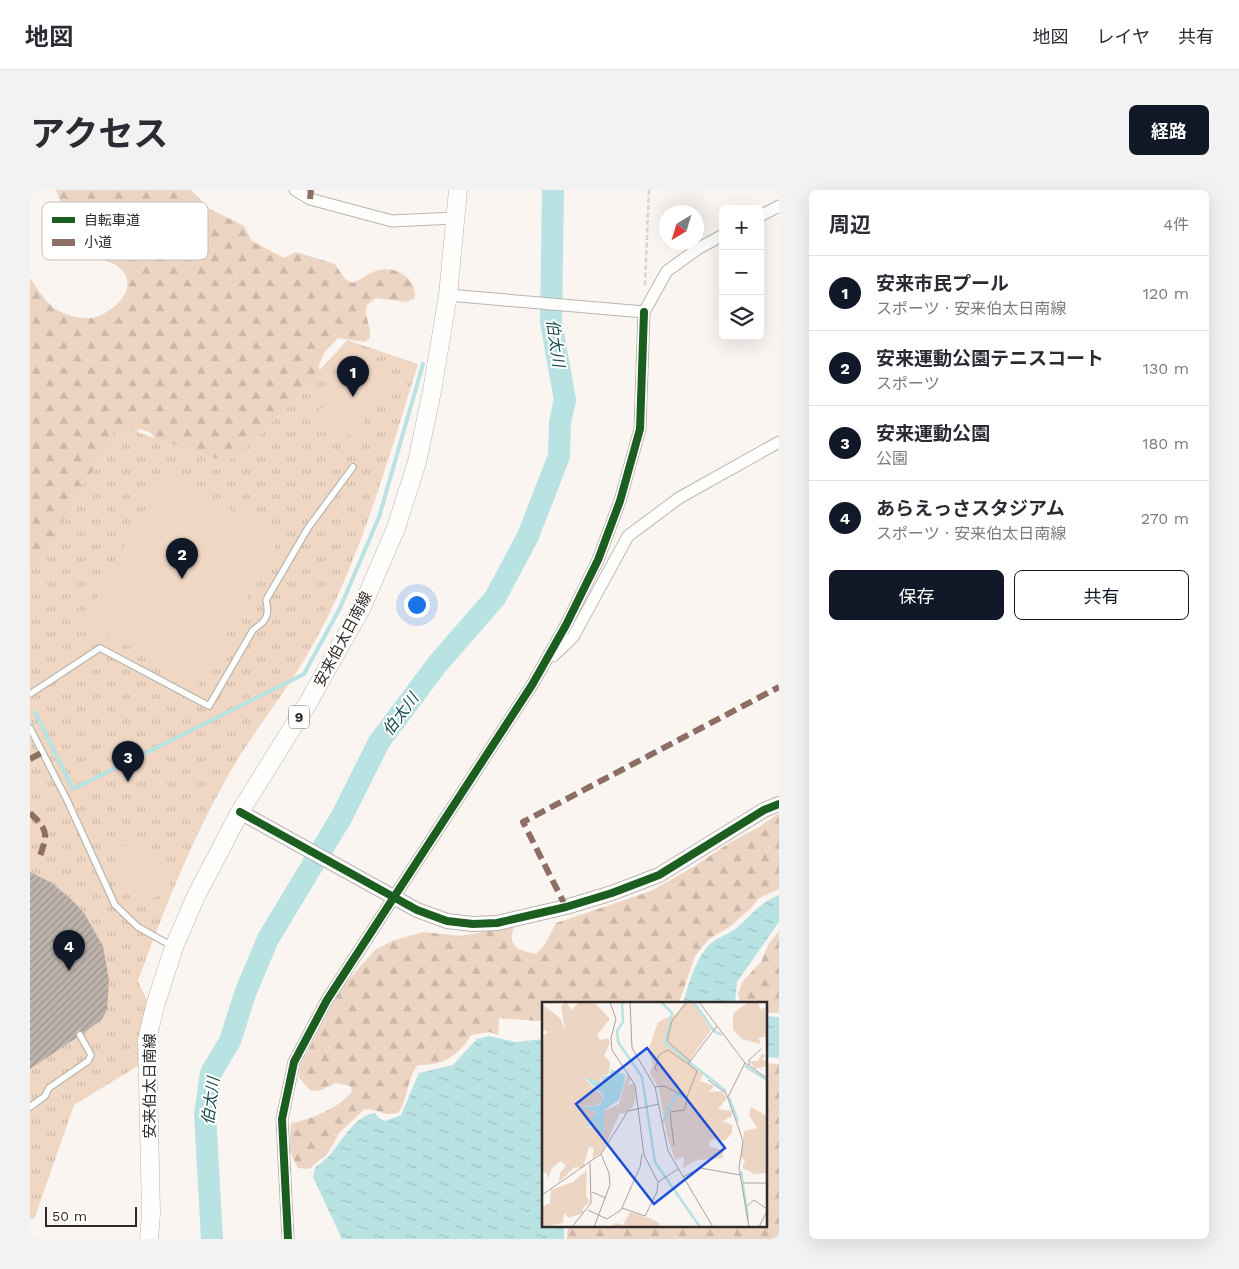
<!DOCTYPE html>
<html lang="ja">
<head>
<meta charset="utf-8">
<style>
  :root { --surface:#fff; --page:#f2f2f3; --text:#2b2b33; --muted:#7c7c81; --line:#e1e1e2; --accent:#111827 }
  body { margin:0; font-family:"Work Sans","Noto Sans JP",sans-serif; background:var(--page); color:var(--text) }
  .controls { position:absolute; right:15px; top:15px; display:grid; overflow:hidden; border-radius:8px; box-shadow:0 5px 20px #0002 }
  .controls button { width:45px; height:45px; display:grid; place-items:center; padding:0; border:0; border-bottom:1px solid var(--line); background:var(--surface); color:var(--text); font:25px sans-serif }
  .compass { position:absolute; left:629px; top:15px; width:45px; height:45px; border-radius:50%; background:var(--surface); box-shadow:0 5px 20px #0002; rotate:218deg }
  .scale { position:absolute; left:15px; bottom:12px; width:92px; box-sizing:border-box; padding-left:5px; border:2px solid #302b28; border-top:0; font-size:14px; line-height:18px; white-space:nowrap; color:#302b28; -webkit-text-stroke:4px #fff; paint-order:stroke }
  .you { position:absolute; left:386px; top:414px; width:18px; height:18px; margin:-12px; border:4px solid #fff; border-radius:50%; background:#1a73e8; box-shadow:0 0 0 8px #1a73e833 }
  .badge { display:grid; place-items:center; width:32px; height:32px; border-radius:50%; background:var(--accent); color:#fff; font-size:16px; font-weight:700 }
  .pin { position:absolute; translate:-50% -41px; filter:drop-shadow(0 1px 2px #0008) }
  .pin::after { content:''; position:absolute; top:26px; width:18px; height:15px; background:inherit; clip-path:polygon(0 0,100% 0,50% 100%) }
  .list { margin:0; padding:0; list-style:none }
  h2 { display:flex; justify-content:space-between; align-items:center; height:65px; margin:0; padding:0 20px; font-size:21px }
  h2 small { font-size:16px; font-weight:400; color:var(--muted) }
  .list li { display:grid; grid-template-columns:32px 1fr auto; gap:15px; align-items:center; box-sizing:border-box; height:75px; padding:0 20px; border-top:1px solid var(--line) }
  .list b { display:block; font-size:19px; white-space:nowrap }
  .list p { margin:0; font-size:16px; white-space:nowrap; color:var(--muted) }
  .list em { font-size:16px; font-style:normal; color:var(--muted) }
  .actions { display:flex; gap:10px; padding:15px 20px }
  .actions a { flex:1; padding:11px 0; border:1px solid var(--accent); border-radius:8px; text-align:center; font-size:18px; color:var(--accent) }
  .actions .main { background:var(--accent); color:#fff }
  .icon { flex:none; width:28px; height:28px; fill:none; stroke:currentColor; stroke-width:2; stroke-linecap:round; stroke-linejoin:round }
  .map { position:relative; flex:none; width:749px; height:1049px; overflow:hidden; border-radius:8px }
  header { display:flex; align-items:center; gap:30px; box-sizing:border-box; height:70px; padding:0 25px; background:var(--surface); border-bottom:1px solid var(--line) }
  header strong { font-size:24px }
  nav { display:flex; gap:28px; margin-inline-start:auto; font-size:18px }
  .intro { display:flex; align-items:center; justify-content:space-between; box-sizing:border-box; height:120px; padding:0 30px }
  h1 { margin:0; font-size:35px }
  .button { padding:12px 22px; border-radius:8px; background:var(--accent); color:#fff; font-size:18px; font-weight:700 }
  main { display:flex; gap:30px; padding:0 30px }
  aside { flex:1; background:var(--surface); border-radius:8px; box-shadow:0 5px 20px #0002 }
  .map>svg:first-child { display:block }
</style>
</head>
<body>
<header>
<strong>地図</strong>
<nav><a>地図</a><a>レイヤ</a><a>共有</a></nav>
</header>
<div class="intro"><h1>アクセス</h1><a class="button">経路</a></div>
<main>
<div class="map">
<svg width="749" height="1049" viewBox="0 0 749 1049">
  <defs>
    <pattern id="forest-firs" width="22" height="20" patternUnits="userSpaceOnUse" patternTransform="scale(1.25)"><rect width="22" height="20" fill="#edd5c3"/><path d="M5 1l3.5 6h-7zM16 11l3.5 6h-7z" fill="#ccb7a8"/></pattern>
    <pattern id="park-tufts" width="24" height="20" patternUnits="userSpaceOnUse" patternTransform="scale(1.25)"><rect width="24" height="20" fill="#efd7c4"/><path d="M3 7l-1-3M5 7V3M7 7l1-3M15 17l-1-3M17 17v-4M19 17l1-3" fill="none" stroke="#cdb9a8"/></pattern>
    <pattern id="water-ripples" width="26" height="14" patternUnits="userSpaceOnUse" patternTransform="scale(1.25)"><rect width="26" height="14" fill="#b9e2e3"/><path d="M2 4q2-2 4 0t4 0M15 11q2-2 4 0t4 0" fill="none" stroke="#9fc2c3"/></pattern>
    <pattern id="building-hatch" width="6" height="6" patternUnits="userSpaceOnUse" patternTransform="scale(1.25)"><rect width="6" height="6" fill="#beb4ad"/><path d="M-1 1l2-2M0 6l6-6M5 7l2-2" fill="none" stroke="#9b938d"/></pattern>
  </defs>
  <rect width="100%" height="100%" fill="#faf5f1"/>
  <!-- forest -->
  <path fill="url(#forest-firs)" d="M26,0H161L180,19L214,36L222,51L254,68L266,62L305,74L314,88L322,93C330,91 335,85 343,82C363,73 387,87 385,108L377,112L346,108L337,115C334,127 341,135 340,148L335,152L308,148L295,162L289,174L291,194L285,210L192,276L131,260C126,248 123,241 109,239L0,395V88C8,99 18,117 31,122C40,126 51,129 61,128C76,126 101,108 97,90C94,73 77,74 66,64C46,47 35,24 26,0Z
    M749,623V699L729,708L721,718L701,736L679,749L665,766L649,813H513V830L508,831L469,828L468,845L459,842L441,845C429,866 412,876 388,875C376,889 379,908 368,923C352,927 350,919 335,919L310,942L298,963L279,979L268,978L259,960L261,933C277,931 314,916 322,901L320,896L306,893L289,901L280,900L269,888L270,876L311,798L345,760L362,751L393,742L432,746L484,736C477,758 488,760 506,764L514,756L526,733L621,701L665,676L699,653L729,637Z
    M749,741V823H735V813H710L708,803L713,791L731,772L738,755Z
    M735,873L749,874V1049H537L538,1035H735Z"/>
  <!-- park -->
  <path fill="url(#park-tufts)" d="M317,150L388,174C358,269 330,373 280,460C259,497 232,531 209,567C166,638 136,714 108,791L119,814L111,874L44,915L5,1027L0,1030V384L89,236L197,272L226,250Z"/>
  <!-- pitch -->
  <path fill="#efd7c4" d="M321,166L359,187L333,233L341,238L337,244L331,240L325,248L287,226Z
    M135,284L250,347L169,495L53,431Z
    M115,646L142,699L108,715L81,662Z"/>
  <!-- water -->
  <path fill="url(#water-ripples)" d="M749,705V732L707,792L705,813H653C659,793 665,769 680,754C687,748 696,745 704,740C721,726 728,714 749,705Z
    M735,826L749,827V868L735,867Z
    M459,846L486,852L513,849V1035H534V1049H312L283,987L285,978C290,974 295,970 300,965C312,951 325,925 345,923L349,928L355,931L371,925L389,883L423,875L447,849Z"/>
  <g fill="none" stroke-linecap="round" stroke-linejoin="round">
    <!-- stream -->
    <path stroke="#b9e2e3" stroke-width="4" d="M5,522L43,599L274,484L310,418L349,327L393,174"/>
    <!-- river -->
    <path stroke="#b9e2e3" stroke-width="22" d="M182,1049L175,924L181,883L200,851L216,801L238,749L312,626L349,552L409,472L465,408L498,346L529,266L530,232L535,210L521,132L523,0"/>
  </g>
  <!-- building -->
  <path fill="url(#building-hatch)" d="M0,682L22,693L42,710L54,723L73,756L79,790L77,820L72,829L54,843L47,841L46,848L0,879Z"/>
  <g fill="none" stroke-linecap="round" stroke-linejoin="round">
    <!-- service casing -->
    <g stroke="#b9b5b1" stroke-width="8">
      <path id="service" d="M0,504L70,458L179,516L223,440C236,431 240,426 236,410L278,338L323,277
        M0,538L37,610L85,715L108,737L142,756
        M0,917L15,906L19,898L58,871L61,865L50,845"/>
    </g>
    <!-- minor casing -->
    <g stroke="#b9b5b1" stroke-width="13">
      <path id="minor" d="M265,0L280,9L362,31L424,28
        M730,26L749,16
        M418,105L614,122L637,81L669,58L693,45
        M523,466L543,447L598,346L649,308L749,252
        M258,1049L252,929L264,872L297,810L502,495L536,435L568,370L590,311L610,239L614,122"/>
    </g>
    <!-- tertiary casing -->
    <g stroke="#b9b5b1" stroke-width="16">
      <path id="tertiary" d="M210,622L387,720L417,731L443,734L467,733L536,717L582,703L629,685L734,620L749,614"/>
    </g>
    <!-- primary casing -->
    <g stroke="#b9b5b1" stroke-width="19">
      <path id="primary" d="M119,1049L121,1023L117,850L125,816L144,757L166,706L210,622L279,511L332,417L366,338L387,272L402,201L418,105L428,0"/>
    </g>
    <!-- path -->
    <path stroke="#d6d4d3" stroke-width="2.5" stroke-dasharray="5 2.5" stroke-linecap="butt" d="M615,95L619,0"/>
    <!-- service -->
    <use href="#service" stroke="#fefefd" stroke-width="5.5"/>
    <!-- minor -->
    <use href="#minor" stroke="#fefefd" stroke-width="11"/>
    <!-- tertiary -->
    <use href="#tertiary" stroke="#fefefd" stroke-width="14"/>
    <!-- primary -->
    <use href="#primary" stroke="#fefefd" stroke-width="18"/>
    <!-- quiet -->
    <path stroke="#8d6e63" stroke-width="6" stroke-dasharray="12 6" stroke-linecap="butt" d="M280,9L281,0
      M0,569L13,562
      M0,623C18,640 18,643 10,666
      M536,717L493,632L749,497"/>
    <!-- cycleway casing -->
    <g stroke="#fff" stroke-width="11">
      <path id="cycleway" d="M210,622L387,720L417,731L443,734L467,733L536,717L582,703L629,685L734,620L749,614
        M258,1049L252,929L264,872L297,810L502,495L536,435L568,370L590,311L610,239L614,122"/>
    </g>
    <!-- cycleway -->
    <use href="#cycleway" stroke="#1b5e20" stroke-width="8"/>
  </g>
  <g text-anchor="middle" stroke-width="4" stroke-linejoin="round" paint-order="stroke">
    <!-- shield labels -->
    <rect fill="#fff" stroke="#6e6b68" stroke-width="1" x="259" y="515.5" width="20" height="23" rx="4"/>
    <g font-size="14" font-weight="bold" fill="#302b28">
      <text x="269" y="532">9</text>
    </g>
    <!-- street labels -->
    <g font-size="15" fill="#302b28" stroke="#fff">
      <text transform="translate(313 449) rotate(-62)" y="5">安来伯太日南線</text>
      <text transform="translate(120 896) rotate(-90)" y="5">安来伯太日南線</text>
    </g>
    <!-- water labels -->
    <g font-size="16" font-style="italic" fill="#184d50" stroke="#fff">
      <text transform="translate(526 153) rotate(82)" y="6">伯太川</text>
      <text transform="translate(370 524) rotate(-53)" y="6">伯太川</text>
      <text transform="translate(180 911) rotate(-83)" y="6">伯太川</text>
    </g>
  </g>
  <!-- overview -->
  <g transform="translate(512 812)">
    <rect width="225" height="225" fill="#faf5f1"/>
    <path d="M24,0L30,8L37,0H52L68,17L55,33L58,38L66,36L68,41L62,54L68,60L67,72L60,73L59,80L42,76L62,96L56,103L40,105L54,111L43,127L55,121L59,136L62,109L77,102L85,73L89,77L85,84L92,81L94,93L91,105L82,112L78,111L60,150L50,157L52,146L47,145L41,166L33,165L17,180L18,171L24,164L19,159L11,165L5,178V171L0,170V34L6,30L0,27V2L18,16L23,28L19,4ZM206,0H216L218,7L225,5V34L217,36L218,42L200,37L191,28V12ZM220,51L223,53L220,58L225,59V64L212,67L208,59H216ZM158,79L172,84L167,90L180,89L185,96L176,107L190,109V114L181,119L190,123V131L183,139L171,137L167,140L168,145L181,148V156L155,158L141,166L144,134L155,131L151,93ZM209,105L225,114V171L213,172L200,166L203,159L199,155L202,129L215,126L207,113ZM45,168L44,194L48,200L41,206V211L27,216L22,211L21,221L0,225V205L8,201L9,188L31,180ZM88,210L110,217L118,222L115,225H68L74,221L81,223Z" fill="#edd5c3"/>
    <path d="M143,0H152L169,28L146,60L161,72L154,88L157,130L144,135L142,155L133,158L125,134L117,87L108,71L111,62L106,49L116,20L135,11Z" fill="#efd7c4"/>
    <path d="M140,10L154,12L159,20L154,44L144,49L134,41ZM146,109L149,129L133,131L130,111Z" fill="#efd7c4"/>
    <path d="M69,67L83,73L82,82L77,98L62,108V125L58,136L55,121L43,126L54,110L40,106L58,103L62,94L43,76L60,80V74L68,73Z" fill="#b9e2e3"/>
    <path fill="none" stroke="#b9e2e3" stroke-width="2.5" d="M80,0L81,20L75,29L76,40L100,75L113,160L158,225M119,0L130,11L123,41L184,89M152,0L172,29L180,33M203,64L225,78M187,95L196,119M121,120L134,92L144,97M199,169L206,217"/>
    <path fill="none" stroke="#a9a4a1" stroke-width="1" d="M68,0L74,17L69,36L70,48L93,83L102,153L116,180M88,0L90,46L113,85L126,149L171,225M145,0L130,19L125,39L148,59M157,0L203,61L225,76M207,63V58L219,47M116,69L113,67L117,53L126,48L146,62M166,78L184,91L197,127L201,140L197,166L207,225M113,85L122,84L146,96L142,108L128,110L132,144M145,95L155,69L146,62L175,24M186,95L203,61M141,175L158,166L198,173M201,181H225M50,190L64,196M0,193L59,152L86,109L117,102M205,204L212,198L225,207M80,206L103,214L115,190L116,180L136,167M46,208L65,217L79,208L98,165L100,152M30,225L49,201L48,161M52,225L68,183L67,171L59,152M217,225L225,209"/>
    <path fill="#1d4ed8" fill-opacity="0.15" stroke="#1d4ed8" stroke-width="2.5" d="M105,46L183,146L112,202L34,102Z"/>
    <rect width="225" height="225" fill="none" stroke="#302b28" stroke-width="2.5"/>
  </g>
  <!-- legend -->
  <rect x="12" y="12" width="166" height="58" rx="8" fill="#fff" stroke="#c1bfbe" stroke-width="1"/>
  <rect x="22" y="27" width="23" height="6" fill="#1b5e20"/>
  <rect x="22" y="49" width="23" height="7" fill="#8d6e63"/>
  <g font-size="14" fill="#302b28">
    <text x="54" y="35">自転車道</text>
    <text x="54" y="57">小道</text>
  </g>
</svg>
<div class="controls">
<button>+</button>
<button>−</button>
<button><svg class="icon" aria-label="layers" viewBox="0 0 24 24"><path d="M12 4l9 5-9 5-9-5zM3 14l9 5 9-5"/></svg></button>
</div>
<svg class="compass" viewBox="-18 -18 36 36"><path d="M0-13l5 13h-10z" fill="#e53935"/><path d="M0 13l5-13h-10z" fill="#7c7c81"/></svg>
<div class="scale">50 m</div>
<div class="you"></div>
<div class="pin badge" style="left:323px;top:207px">1</div>
<div class="pin badge" style="left:152px;top:389px">2</div>
<div class="pin badge" style="left:98px;top:592px">3</div>
<div class="pin badge" style="left:39px;top:781px">4</div>
</div>
<aside>
<h2>周辺<small>4件</small></h2>
<ul class="list">
<li><span class="badge">1</span><div><b>安来市民プール</b><p>スポーツ · 安来伯太日南線</p></div><em>120 m</em></li>
<li><span class="badge">2</span><div><b>安来運動公園テニスコート</b><p>スポーツ</p></div><em>130 m</em></li>
<li><span class="badge">3</span><div><b>安来運動公園</b><p>公園</p></div><em>180 m</em></li>
<li><span class="badge">4</span><div><b>あらえっさスタジアム</b><p>スポーツ · 安来伯太日南線</p></div><em>270 m</em></li>
</ul>
<div class="actions"><a class="main">保存</a><a>共有</a></div>
</aside>
</main>
</body>
</html>
